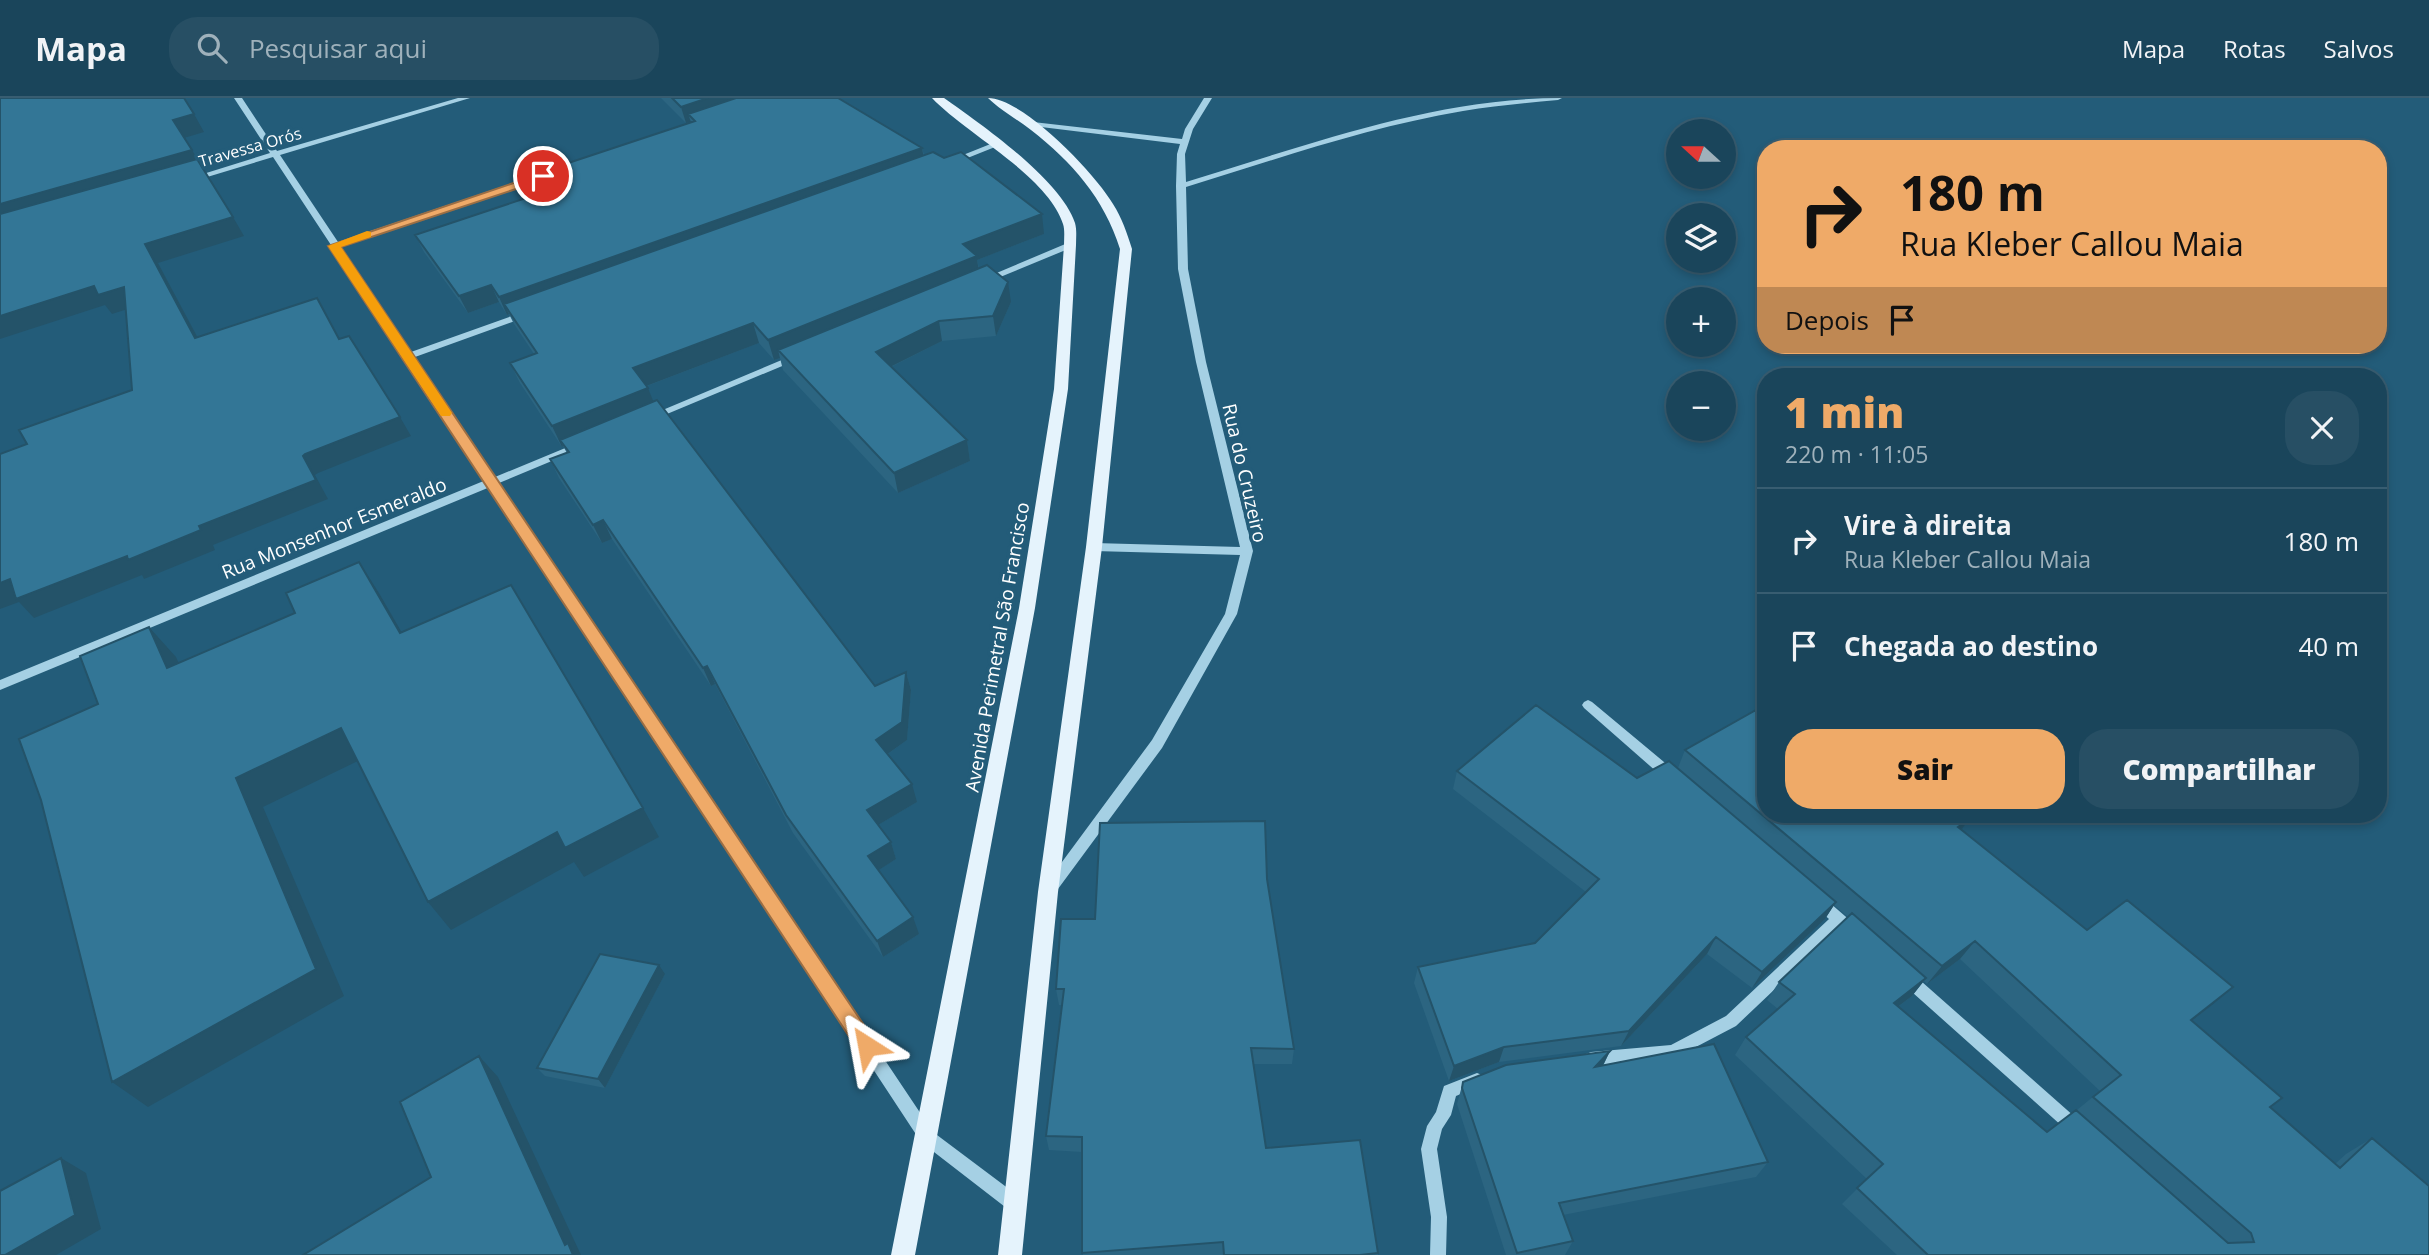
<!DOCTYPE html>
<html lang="pt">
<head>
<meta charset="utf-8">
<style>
  :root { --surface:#1a455b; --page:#274f64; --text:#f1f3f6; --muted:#9fb1bb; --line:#385d71; --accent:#efaa68 }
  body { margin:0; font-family:"Open Sans",sans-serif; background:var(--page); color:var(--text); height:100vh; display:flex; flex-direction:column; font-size:26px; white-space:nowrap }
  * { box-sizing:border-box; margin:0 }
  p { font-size:23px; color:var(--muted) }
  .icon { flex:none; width:38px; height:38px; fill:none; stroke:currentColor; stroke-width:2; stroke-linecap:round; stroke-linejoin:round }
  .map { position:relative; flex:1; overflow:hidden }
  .sheet { position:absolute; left:1757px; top:270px; width:630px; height:455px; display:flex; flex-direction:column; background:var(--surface); border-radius:28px; box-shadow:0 4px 10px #0003,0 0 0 2px var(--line) }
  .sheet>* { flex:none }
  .banner { position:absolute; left:1757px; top:42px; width:630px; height:214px; border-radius:28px; box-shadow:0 4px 10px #0003,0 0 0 2px var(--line); background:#efaa68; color:#111; overflow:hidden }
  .needle { width:46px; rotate:291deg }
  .buttons { position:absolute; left:1666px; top:21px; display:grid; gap:14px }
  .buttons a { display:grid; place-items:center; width:70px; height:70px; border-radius:50%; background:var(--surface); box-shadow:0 4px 10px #0003,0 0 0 2px var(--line); font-size:35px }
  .pin { position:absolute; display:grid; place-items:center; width:60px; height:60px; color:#fff; margin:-30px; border:4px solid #fff; border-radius:50%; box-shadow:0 2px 7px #0007 }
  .me { position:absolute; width:77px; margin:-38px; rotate:326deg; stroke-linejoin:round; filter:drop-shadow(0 0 5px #0008) }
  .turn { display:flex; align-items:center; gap:24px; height:147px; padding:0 28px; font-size:32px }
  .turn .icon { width:91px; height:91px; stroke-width:2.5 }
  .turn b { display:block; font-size:49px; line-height:60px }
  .then { display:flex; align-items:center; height:66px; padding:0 28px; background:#0003; gap:14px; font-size:26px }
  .round { display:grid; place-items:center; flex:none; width:74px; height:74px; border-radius:28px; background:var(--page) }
  .overview { display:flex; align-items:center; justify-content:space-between; height:119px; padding:0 28px }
  h1 { font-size:42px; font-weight:800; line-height:52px; color:var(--accent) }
  .button { display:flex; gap:14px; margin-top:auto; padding:14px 28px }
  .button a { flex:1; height:80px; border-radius:28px; background:var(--accent); color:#111; font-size:28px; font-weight:800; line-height:80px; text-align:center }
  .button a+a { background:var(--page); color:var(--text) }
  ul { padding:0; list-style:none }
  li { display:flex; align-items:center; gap:21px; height:105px; padding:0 28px; border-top:2px solid var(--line) }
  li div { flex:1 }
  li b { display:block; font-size:26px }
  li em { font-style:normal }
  header { display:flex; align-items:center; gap:42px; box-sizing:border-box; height:98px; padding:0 35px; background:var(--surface); border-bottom:2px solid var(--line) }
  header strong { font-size:33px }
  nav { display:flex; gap:38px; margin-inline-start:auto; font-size:24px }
  .search { width:490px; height:63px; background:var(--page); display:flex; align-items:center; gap:18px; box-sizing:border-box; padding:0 24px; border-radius:28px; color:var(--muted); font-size:26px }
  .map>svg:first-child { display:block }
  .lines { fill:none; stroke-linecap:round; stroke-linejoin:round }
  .minor { fill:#a5d0e4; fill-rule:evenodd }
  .major { fill:#e5f3fc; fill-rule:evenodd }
  .wall { fill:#2c6581; fill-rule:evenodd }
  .shaded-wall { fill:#245369 }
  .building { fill:#337696; stroke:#245369; stroke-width:2 }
  .route { fill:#efaa68; stroke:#9b6e44; stroke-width:2 }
  .slow { fill:#f59e0b }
  .labels { text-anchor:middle; stroke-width:7; stroke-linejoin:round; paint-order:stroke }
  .far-street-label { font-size:16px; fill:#fff; stroke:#235c79 }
  .street-label { font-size:19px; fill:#fff; stroke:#235c79 }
</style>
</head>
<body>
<header>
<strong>Mapa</strong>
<div class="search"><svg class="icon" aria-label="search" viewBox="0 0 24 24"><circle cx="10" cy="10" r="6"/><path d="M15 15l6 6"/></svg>Pesquisar aqui</div>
<nav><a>Mapa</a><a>Rotas</a><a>Salvos</a></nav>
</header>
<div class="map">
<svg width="2429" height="1157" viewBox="0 0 2429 1157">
  <rect width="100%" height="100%" fill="#235c79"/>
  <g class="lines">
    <path class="minor" d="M 234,0 L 242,0 L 277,53 L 458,0 L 470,0 L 280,57 L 338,144 L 543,75 L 549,75 L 549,79 L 341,149 L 411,254 L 523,214 L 529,214 L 529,218 L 415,259 L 495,379 L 575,346 L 583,346 L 583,350 L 499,385 L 933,1034 L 1021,1100 L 1023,1106 L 1021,1112 L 1015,1114 L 1009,1112 L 921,1044 L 490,389 L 0,592 L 0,582 L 486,382 L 333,150 L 330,148 L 331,147 L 273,59 L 194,83 L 187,81 L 270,55 Z
      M 1204,0 L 1212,0 L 1193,31 L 1185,56 L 1186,84 C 1308,47 1433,0 1562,0 L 1558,2 C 1526,5 1494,8 1463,13 C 1368,29 1277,61 1186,89 L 1188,171 L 1206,264 L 1253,453 L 1237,516 L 1162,650 L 1055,795 L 1050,797 L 1045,795 L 1043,791 L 1045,787 L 1152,642 L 1225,516 L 1240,457 L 1094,453 L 1088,449 L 1094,445 L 1240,449 L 1196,264 L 1178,171 L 1176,88 L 1177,56 L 1180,46 L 1033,28 L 1029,26 L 1033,24 L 1182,41 L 1185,31 Z
      M 993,45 L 1000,47 L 955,65 L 948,63 Z
      M 1070,144 L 1074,147 L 1073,149 L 988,184 L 985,185 L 980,182 Z
      M 796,256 L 801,259 L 799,261 L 655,321 L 651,322 L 646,319 Z
      M 1588,602 L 1592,604 L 1676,674 L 1678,678 L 1676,682 L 1671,683 L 1666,682 L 1584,610 L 1582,607 L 1584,604 Z
      M 1818,797 L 1823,799 L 1860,831 L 1862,835 L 1860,839 L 1855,841 L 1839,830 L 1736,928 L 1673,961 L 1591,968 L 1586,966 L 1583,961 L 1586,956 L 1591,954 L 1671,947 L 1726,918 L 1829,821 L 1813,807 L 1811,803 L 1813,799 Z
      M 1908,874 L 1913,876 L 2084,1027 L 2086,1032 L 2084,1037 L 2078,1040 L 2072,1037 L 1903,886 L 1901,881 L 1903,876 Z
      M 1477,975 L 1482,977 L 1485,982 L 1482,987 L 1456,998 L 1451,1017 L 1442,1031 L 1437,1051 L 1447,1119 L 1446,1157 L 1430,1157 L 1431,1119 L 1421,1051 L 1427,1028 L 1436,1014 L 1444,988 Z"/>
    <path class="major" d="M 932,0 L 944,0 C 981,26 1061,82 1075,125 C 1077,132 1076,140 1076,147 L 1068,291 L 1035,510 L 915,1157 L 891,1157 L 1019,510 L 1054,291 L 1064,147 C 1064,140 1065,132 1063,126 C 1048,78 965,35 932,0 Z
      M 988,0 C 1023,0 1095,75 1113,106 C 1122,120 1127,135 1132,151 L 1102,449 L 1058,794 L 1022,1157 L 998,1157 L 1038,794 L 1086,449 L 1120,151 C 1104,100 1072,64 1031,32 C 1017,21 1000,12 988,0 Z"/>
  </g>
  <path class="wall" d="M 661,0 L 838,0 L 922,50 L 924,57 L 1044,136 L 977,162 L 979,170 L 1011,204 L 996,238 L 942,243 L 891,269 L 967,342 L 970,363 L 898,395 L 783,272 L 780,260 L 774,262 L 759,245 L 647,288 L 653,304 L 875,588 L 906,574 L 911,592 L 907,642 L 888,656 L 917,704 L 878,727 L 891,744 L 896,761 L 878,772 L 919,836 L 883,859 L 793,735 L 715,586 L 711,588 L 612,441 L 602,445 L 559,380 L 550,361 L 567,355 L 563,348 L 562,349 L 520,285 L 510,265 L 534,256 L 514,226 L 509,216 L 507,217 L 499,204 L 468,215 L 424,154 L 415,137 L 537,96 L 529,78 L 691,24 L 686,25 Z
    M 1685,652 L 1766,716 L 1961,732 L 2087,832 L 2212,907 L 2192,923 L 2270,1009 L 2335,1066 L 2346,1056 L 2372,1040 L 2429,1157 L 1897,1157 L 1842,1106 L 1867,1081 L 1735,957 L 1746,939 L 1778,911 L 1767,902 L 1779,884 L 1848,819 L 1834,807 L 1825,821 L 1752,890 L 1707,856 L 1621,948 L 1499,964 L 1449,983 L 1414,885 L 1418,869 L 1535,845 L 1586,794 L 1453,691 L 1457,673 L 1637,680 L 1678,670 ZM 1960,861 L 2100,993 L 2077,1012 L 2047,1034 L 1898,909 L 1912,898 L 1924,883 L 1927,886 Z
    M 1267,781 L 1294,951 L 1292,966 L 1253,966 L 1266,1050 L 1378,1155 L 1378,1157 L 1083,1157 L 1082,1054 L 1049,1052 L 1046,1038 L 1062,907 L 1059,907 L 1056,891 L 1095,821 Z
    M 665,876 L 605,990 L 545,978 L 537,970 Z
    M 1610,953 L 1603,968 L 1768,1064 L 1756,1079 L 1563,1117 L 1573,1143 L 1565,1157 L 1506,1157 L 1457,1006 L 1463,984 Z"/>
  <path class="shaded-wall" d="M 708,0 L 762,0 L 688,16 L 691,24 L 686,25 L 681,9 Z
    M 194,16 L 204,34 L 184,40 L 173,22 Z
    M 922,50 L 925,67 L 504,206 L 509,216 L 507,217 L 499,199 Z
    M 192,52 L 203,70 L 0,128 L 0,106 Z
    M 1042,116 L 1044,136 L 977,162 L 980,178 L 778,252 L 780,260 L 774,262 L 768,242 L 963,146 Z
    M 233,119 L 244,138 L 158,165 L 208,259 L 195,240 L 145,146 Z
    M 1008,184 L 1011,204 L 996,238 L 993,218 Z
    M 491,187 L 499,204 L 468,215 L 459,198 Z
    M 94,188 L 124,189 L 137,208 L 112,216 L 105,207 L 0,241 L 0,218 Z
    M 939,223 L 942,243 L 880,274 L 876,254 Z
    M 753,225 L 759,245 L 641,290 L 633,270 Z
    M 648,290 L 656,310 L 560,342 L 563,348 L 562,349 L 552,328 Z
    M 400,319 L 411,338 L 318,375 L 315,377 L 328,401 L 213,447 L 215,452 L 144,481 L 142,477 L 34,520 L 19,504 L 0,511 L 0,485 L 10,481 L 199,428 L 305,356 Z
    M 967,342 L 970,363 L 898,395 L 894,375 Z
    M 603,422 L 612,441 L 602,445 L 593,427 Z
    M 359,464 L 379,495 L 420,566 L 400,535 Z
    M 149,529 L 176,559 L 194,600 L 167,570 Z
    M 707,568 L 715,586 L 711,588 L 703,570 Z
    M 906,574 L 911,592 L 907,642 L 882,660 L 876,642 Z
    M 341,630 L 364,660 L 263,709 L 344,898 L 148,1009 L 112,984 L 236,680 Z
    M 912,686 L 917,704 L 873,730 L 867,712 Z
    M 643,710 L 659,739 L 584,779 L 574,764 L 451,832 L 428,804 L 557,734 Z
    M 1969,721 L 1955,741 L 1958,729 Z
    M 891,744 L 896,761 L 874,775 L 868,758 Z
    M 1836,804 L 1825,821 L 1752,890 L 1762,874 Z
    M 913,819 L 919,836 L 883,859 L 877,843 Z
    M 1716,839 L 1707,856 L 1621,948 L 1629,933 Z
    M 1975,843 L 1960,861 L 1927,886 L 1942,868 Z
    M 659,867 L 665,876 L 605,990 L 598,981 Z
    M 1926,880 L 1912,898 L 1879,923 L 1894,905 Z
    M 2233,889 L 2212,907 L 2170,940 L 2191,922 Z
    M 1504,949 L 1499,964 L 1449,983 L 1454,968 Z
    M 1610,953 L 1602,969 L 1595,969 Z
    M 479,958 L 498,979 L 581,1157 L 573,1157 L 565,1147 Z
    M 61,1060 L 86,1075 L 101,1131 L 56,1157 L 5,1157 Z"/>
  <path class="building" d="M 0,0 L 184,0 L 194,16 L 173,22 L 192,52 L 0,106 Z
    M 672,0 L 708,0 L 681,9 Z
    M 736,0 L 838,0 L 922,50 L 499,199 L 491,187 L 459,198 L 415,137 L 544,94 L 529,78 L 695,23 L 688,16 Z
    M 933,54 L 944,60 L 961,54 L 1042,116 L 963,146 L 977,158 L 768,242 L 753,225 L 633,270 L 648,290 L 552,328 L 510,265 L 537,255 L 504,206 Z
    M 197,61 L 233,119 L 145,146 L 195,240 L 317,200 L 339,241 L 349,238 L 400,319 L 305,356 L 303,358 L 316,382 L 199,428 L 201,432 L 128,462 L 127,458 L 16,501 L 10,481 L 0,485 L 0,356 L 27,346 L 19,332 L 132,292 L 124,189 L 98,197 L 94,188 L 0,218 L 0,116 Z
    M 987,167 L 1008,184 L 993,218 L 939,223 L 876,254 L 967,342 L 894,375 L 778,252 Z
    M 657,302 L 875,588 L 906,574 L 902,624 L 876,642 L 912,686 L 867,712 L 891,744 L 868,758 L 913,819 L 877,843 L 786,717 L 707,568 L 703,570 L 603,422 L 593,427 L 550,361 L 569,354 L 560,342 Z
    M 359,464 L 400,535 L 511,487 L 643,710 L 565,750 L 557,734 L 428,804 L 341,630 L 236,680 L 316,871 L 112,984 L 41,702 L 19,641 L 98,606 L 80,558 L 149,529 L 167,570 L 295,515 L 286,495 Z
    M 1536,607 L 1637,680 L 1669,663 L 1836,804 L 1762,874 L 1716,839 L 1629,933 L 1504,949 L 1454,968 L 1418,869 L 1535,845 L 1599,781 L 1457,673 Z
    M 1756,612 L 1766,621 L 1766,716 L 1962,716 L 1969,721 L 1958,729 L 2087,832 L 2127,802 L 2233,889 L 2191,922 L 2282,1000 L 2270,1009 L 2340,1070 L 2372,1040 L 2429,1088 L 2429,1157 L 1928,1157 L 1857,1090 L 1883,1066 L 1746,939 L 1795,896 L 1779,884 L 1852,815 L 1926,880 L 1894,905 L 2047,1034 L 2076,1012 L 2228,1145 L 2254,1144 L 2251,1135 L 2093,999 L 2121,977 L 1975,843 L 1942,868 L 1685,652 Z
    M 1265,723 L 1267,781 L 1294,951 L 1251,950 L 1266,1050 L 1360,1042 L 1378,1155 L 1360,1157 L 1224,1157 L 1223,1144 L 1082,1155 L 1082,1039 L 1046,1038 L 1064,891 L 1056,891 L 1061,821 L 1095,821 L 1100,725 Z
    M 600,856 L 659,867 L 598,981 L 537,970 Z
    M 1714,946 L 1768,1064 L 1559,1105 L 1573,1143 L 1517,1155 L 1462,990 L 1463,984 L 1506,967 L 1610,953 L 1595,969 Z
    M 479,958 L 565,1147 L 568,1145 L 573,1157 L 303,1157 L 431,1079 L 400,1004 Z
    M 61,1060 L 75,1117 L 5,1157 L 0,1157 L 0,1093 Z"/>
  <path class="route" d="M 543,75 L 548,78 L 546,81 L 341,149 L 874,942 L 877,948 L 874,955 L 867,958 L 860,955 L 328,148 Z"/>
  <path class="slow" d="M 367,133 L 371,134 L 371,139 L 341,149 L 452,315 L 450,318 L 441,318 L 328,148 Z"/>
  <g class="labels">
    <g class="far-street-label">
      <text transform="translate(250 49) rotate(-16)" y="6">Travessa Orós</text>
    </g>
    <g class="street-label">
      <text transform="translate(1245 375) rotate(77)" y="7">Rua do Cruzeiro</text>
      <text transform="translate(334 430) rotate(-22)" y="7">Rua Monsenhor Esmeraldo</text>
      <text transform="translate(997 549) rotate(-80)" y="7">Avenida Perimetral São Francisco</text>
    </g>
  </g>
</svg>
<div class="buttons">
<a><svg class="needle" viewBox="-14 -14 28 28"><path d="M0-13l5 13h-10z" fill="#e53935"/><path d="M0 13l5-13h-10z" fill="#9fb1bb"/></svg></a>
<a><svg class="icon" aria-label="layers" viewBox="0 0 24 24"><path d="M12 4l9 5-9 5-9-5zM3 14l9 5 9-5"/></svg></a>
<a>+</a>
<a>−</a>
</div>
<div class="pin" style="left:543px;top:78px;background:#d93025"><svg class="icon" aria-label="arrive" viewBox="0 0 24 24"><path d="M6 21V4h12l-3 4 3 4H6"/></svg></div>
<svg class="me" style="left:867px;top:948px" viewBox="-20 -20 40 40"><path d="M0-17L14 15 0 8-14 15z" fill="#efaa68" stroke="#fff" stroke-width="4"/></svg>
<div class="banner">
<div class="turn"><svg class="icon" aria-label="right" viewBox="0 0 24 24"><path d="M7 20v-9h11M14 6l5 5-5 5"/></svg><div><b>180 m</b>Rua Kleber Callou Maia</div></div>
<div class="then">Depois<svg class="icon" aria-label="arrive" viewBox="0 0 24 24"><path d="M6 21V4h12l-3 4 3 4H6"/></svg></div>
</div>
<section class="sheet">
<div class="overview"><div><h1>1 min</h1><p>220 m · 11:05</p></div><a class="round"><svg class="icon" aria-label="close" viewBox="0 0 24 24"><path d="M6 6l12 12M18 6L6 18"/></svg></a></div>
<ul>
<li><svg class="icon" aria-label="right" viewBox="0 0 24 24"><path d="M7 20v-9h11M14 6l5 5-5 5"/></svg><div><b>Vire à direita</b><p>Rua Kleber Callou Maia</p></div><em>180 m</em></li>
<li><svg class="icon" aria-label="arrive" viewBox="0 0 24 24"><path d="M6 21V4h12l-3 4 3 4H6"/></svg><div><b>Chegada ao destino</b></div><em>40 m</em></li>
</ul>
<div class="button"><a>Sair</a><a>Compartilhar</a></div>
</section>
</div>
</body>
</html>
